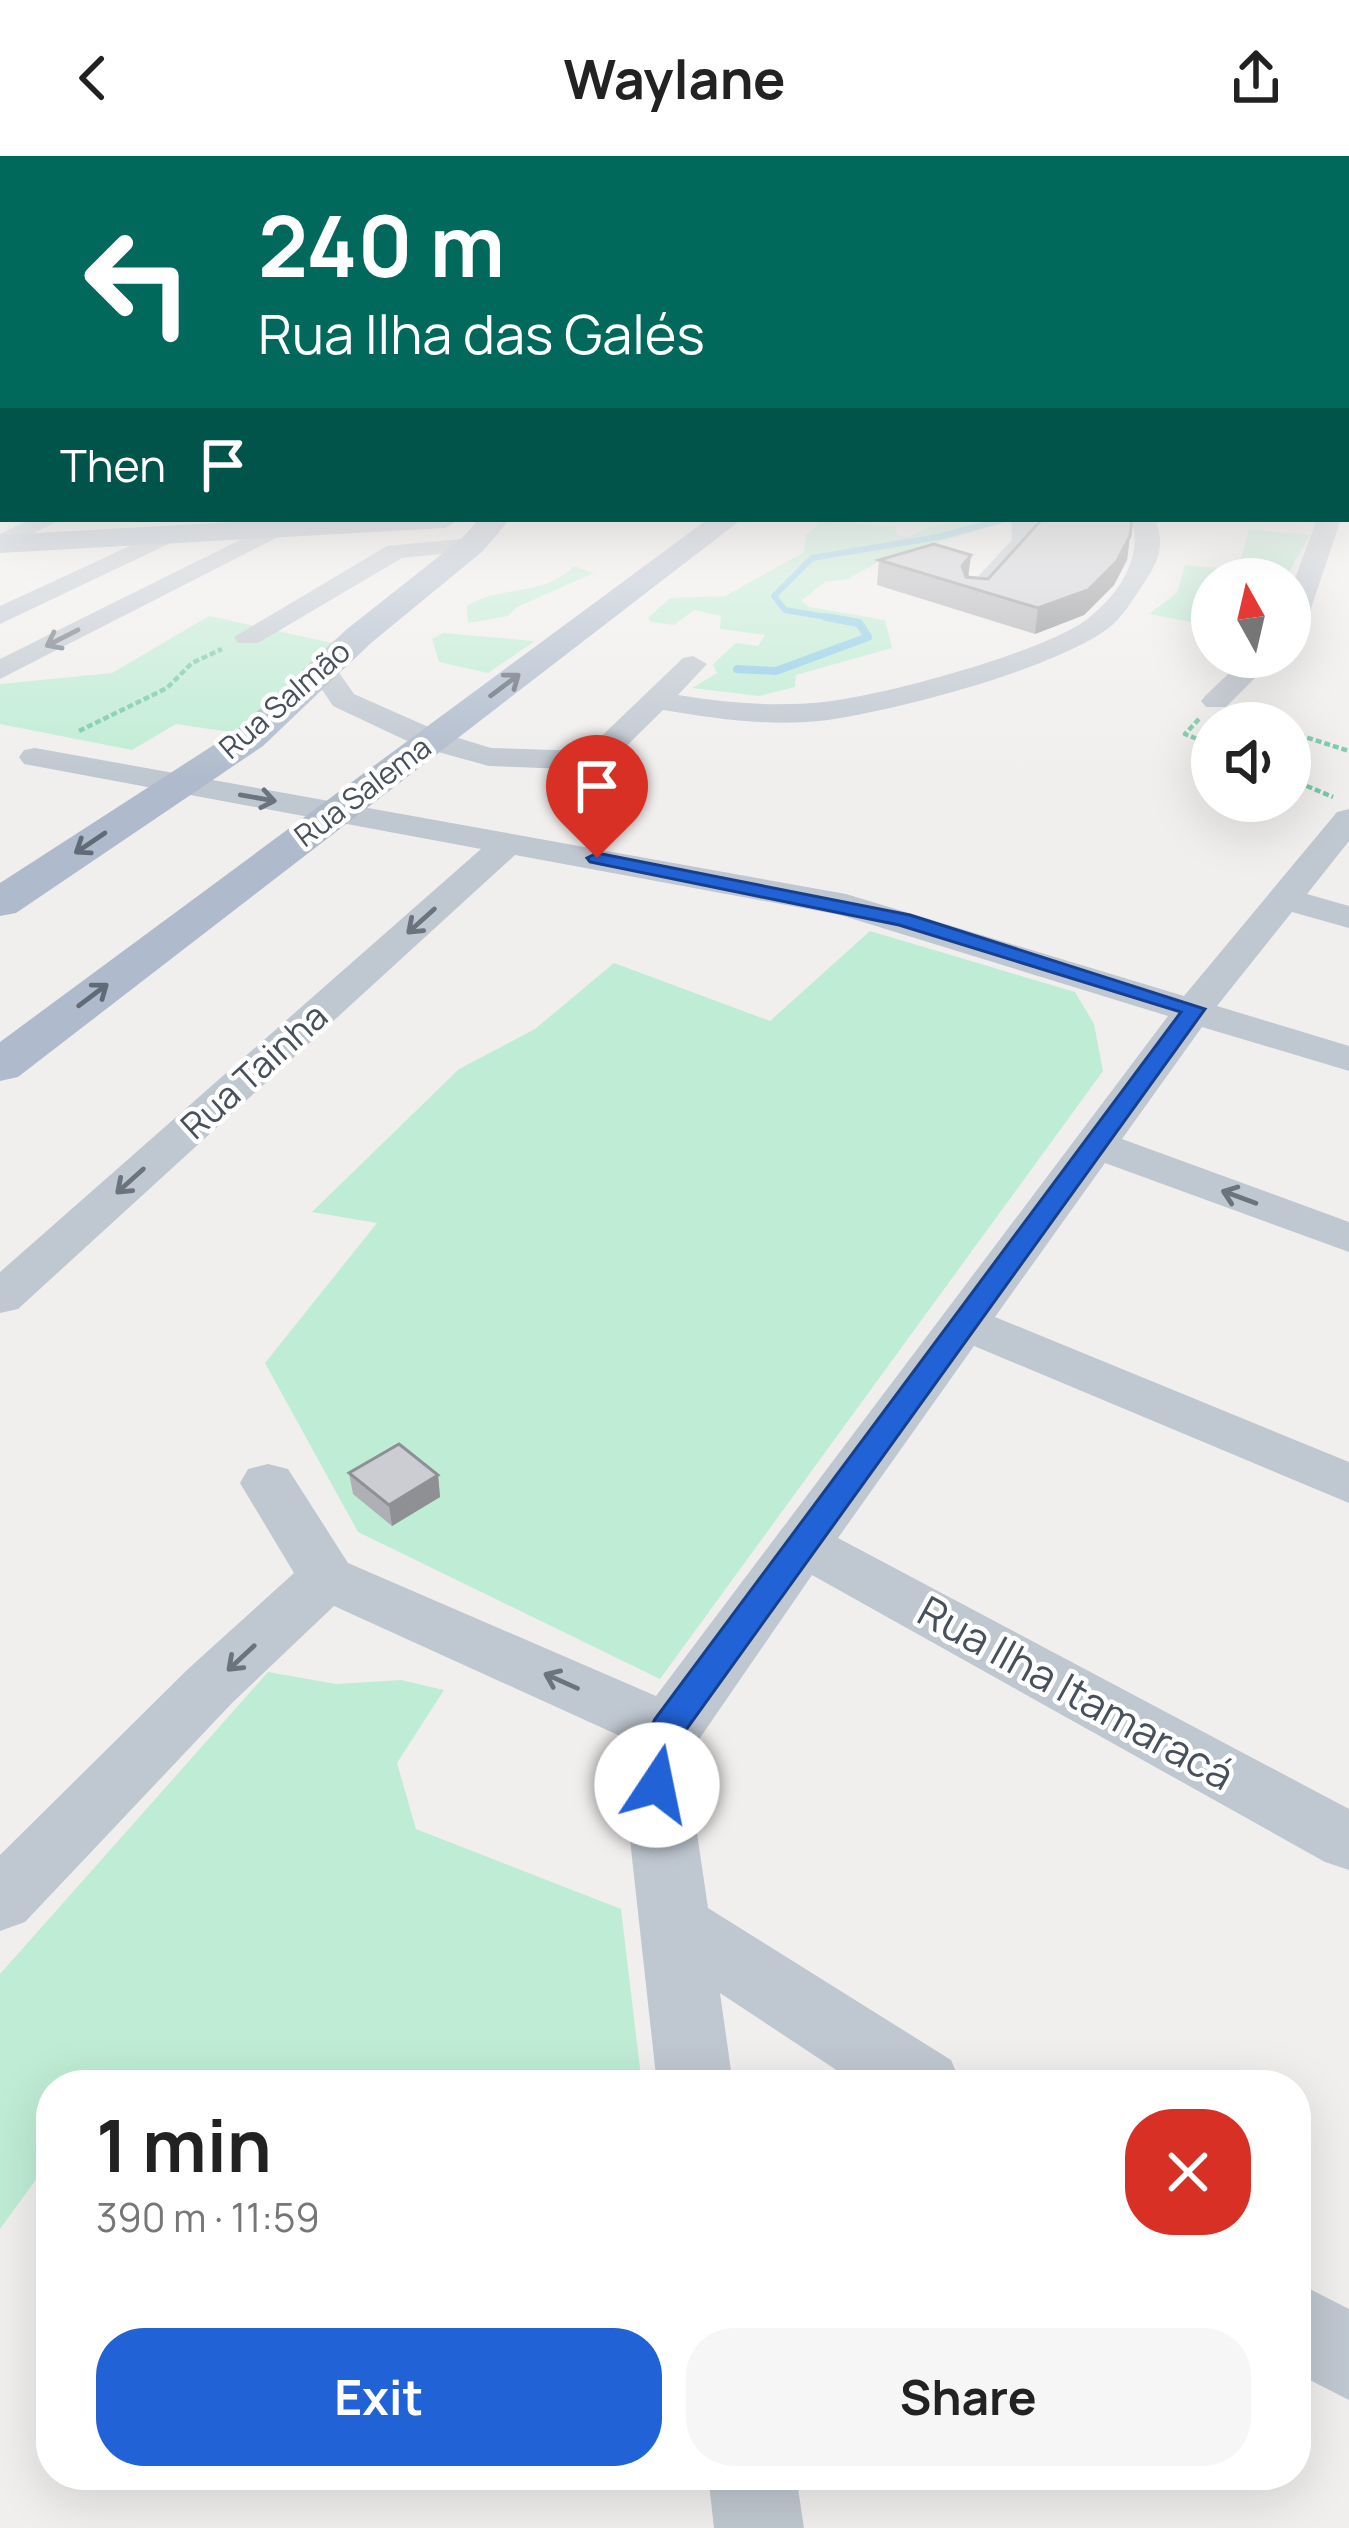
<!DOCTYPE html>
<html lang="en">
<head>
<meta charset="utf-8">
<style>
  :root { --surface:#fff; --page:#f6f6f6; --text:#222; --muted:#767676; --accent:#2262d7 }
  body { margin:0; font-family:Manrope,sans-serif; background:var(--page); color:var(--text); height:100vh; display:flex; flex-direction:column; font-size:45px; white-space:nowrap }
  * { box-sizing:border-box; margin:0 }
  p { font-size:39px; color:var(--muted) }
  .icon { flex:none; width:66px; height:66px; fill:none; stroke:currentColor; stroke-width:2; stroke-linecap:round; stroke-linejoin:round }
  .map { position:relative; flex:1; overflow:hidden }
  .sheet { position:absolute; left:36px; top:1914px; width:1275px; height:420px; display:flex; flex-direction:column; background:var(--surface); border-radius:48px; box-shadow:0 12px 48px #0002 }
  .sheet>* { flex:none }
  .hud { position:absolute; left:0px; top:0px; width:1350px; height:366px; box-shadow:0 12px 48px #0002; background:#00695c; color:#fff; overflow:hidden }
  .needle { width:78px; rotate:352deg }
  .tools { position:absolute; left:1191px; top:402px; display:grid; gap:24px }
  .tools a { display:grid; place-items:center; width:120px; height:120px; border-radius:50%; background:var(--surface); box-shadow:0 12px 48px #0002; font-size:60px }
  .pin { position:absolute; display:grid; place-items:center; width:102px; height:102px; color:#fff; margin:-123px -51px; border-radius:50% 50% 50% 0; rotate:-45deg; box-shadow:0 0 12px #0007 }
  .pin .icon { rotate:45deg }
  .me { position:absolute; width:132px; margin:-66px; rotate:11deg; stroke-linejoin:round; filter:drop-shadow(0 0 9px #0008) }
  .turn { display:flex; align-items:center; gap:42px; height:252px; padding:0 60px; font-size:54px }
  .turn .icon { width:156px; height:156px; stroke-width:2.5 }
  .turn b { display:block; font-size:84px; line-height:102px }
  .then { display:flex; align-items:center; height:114px; padding:0 60px; background:#0003; gap:24px; font-size:45px }
  .round { display:grid; place-items:center; flex:none; width:126px; height:126px; border-radius:48px; background:var(--page) }
  .overview { display:flex; align-items:center; justify-content:space-between; height:204px; padding:0 60px }
  h1 { font-size:72px; font-weight:700; line-height:90px }
  .button { display:flex; gap:24px; margin-top:auto; padding:24px 60px }
  .button a { flex:1; height:138px; border-radius:48px; background:var(--accent); color:#fff; font-size:48px; font-weight:700; line-height:138px; text-align:center }
  .button a+a { background:var(--page); color:var(--text) }
  header { display:flex; justify-content:space-between; align-items:center; height:156px; padding:0 60px; background:var(--surface); font-size:54px; font-weight:700 }
  .map>svg:first-child { display:block }
  .green { fill:#bfecd4 }
  .lines { fill:none; stroke-linecap:round; stroke-linejoin:round }
  .stream-far1 { stroke:#8ecde7; stroke-width:6 }
  .stream { stroke:#8ecde7; stroke-width:8 }
  .path { stroke:#78c9a8; stroke-width:4.5; stroke-dasharray:6 3; stroke-linecap:butt }
  .minor { fill:#bfc7d0; fill-rule:evenodd }
  .major { fill:#afbbcc; fill-rule:evenodd }
  .wall { fill:#afb0b5 }
  .shaded-wall { fill:#8e9094 }
  .building { fill:#cbcdd3; stroke:#8e9094; stroke-width:3 }
  .oneway { stroke:#6b747e }
  .oneway2 { stroke:#616b77 }
  .route { fill:#2262d7; stroke:#16408c; stroke-width:3 }
  .labels { text-anchor:middle; stroke-width:9; stroke-linejoin:round; paint-order:stroke }
  .far-street-label { font-size:30px; fill:#47505b; stroke:#fff }
  .street-label { font-size:36px; fill:#47505b; stroke:#fff }
  .near-street-label { font-size:42px; fill:#47505b; stroke:#fff }
</style>
</head>
<body>
<header><svg class="icon" aria-label="back" viewBox="0 0 24 24"><path d="M15 5l-7 7 7 7"/></svg>Waylane<svg class="icon" aria-label="share" viewBox="0 0 24 24"><path d="M12 15V3M7 8l5-5 5 5M5 13v7h14v-7"/></svg></header>
<div class="map">
<svg width="1349" height="2372" viewBox="0 0 1349 2372">
  <rect width="100%" height="100%" fill="#f1efee"/>
  <path class="green" d="M 822,365 L 895,371 L 898,379 L 909,381 C 931,366 959,367 985,368 L 984,372 L 882,404 L 848,423 L 825,426 L 801,445 L 810,451 L 885,464 L 892,492 L 796,519 L 795,531 L 759,540 L 692,532 L 717,517 L 713,508 L 736,487 L 758,490 L 765,479 L 720,473 L 721,460 L 694,454 L 674,469 L 651,466 L 648,462 L 670,442 L 725,440 L 804,396 L 806,379 Z
    M 1249,373 L 1310,379 L 1285,423 L 1212,423 L 1212,470 L 1149,458 L 1177,437 L 1185,409 L 1238,414 Z
    M 574,410 L 594,417 L 517,451 L 508,460 L 468,467 L 467,450 C 498,429 545,441 574,410 Z
    M 209,460 L 337,488 L 237,577 L 176,568 L 132,594 L 0,568 L 0,528 L 112,517 Z
    M 443,477 L 535,485 L 488,517 L 439,506 L 432,483 Z
    M 870,775 L 1075,836 L 1094,868 L 1103,915 L 660,1523 L 358,1376 L 265,1207 L 377,1067 L 312,1056 L 459,913 L 535,873 L 614,807 L 770,865 Z
    M 268,1516 L 336,1528 L 401,1524 L 444,1534 L 397,1607 L 416,1673 L 621,1753 L 642,1929 L 425,1929 L 391,1915 L 321,1929 L 51,1929 L 51,2003 L 0,2073 L 0,1818 Z"/>
  <g class="lines">
    <path class="stream-far1" d="M 844,464 L 785,454 L 774,440 L 812,402 L 938,381 L 1002,364"/>
    <path class="stream" d="M 737,513 L 776,515 L 868,481 L 859,467 L 826,461"/>
    <path class="path" d="M 1199,563 L 1185,578 L 1212,589
      M 79,575 L 167,532 L 192,507 L 222,493
      M 1290,576 L 1349,595
      M 1290,623 L 1333,641"/>
    <path class="minor" d="M 1349,304 L 1349,322 L 1347,323 L 1347,305 Z
      M 31,363 L 62,363 L 0,394 L 0,378 Z
      M 1011,363 L 1035,363 L 1036,385 L 988,439 L 970,439 L 966,434 L 970,429 L 1012,384 Z
      M 1131,363 L 1155,363 C 1166,391 1158,406 1142,430 C 1130,448 1119,467 1100,478 C 1038,517 901,553 828,564 C 772,571 718,563 663,554 L 580,636 L 569,639 L 553,629 L 567,613 L 489,610 L 420,591 L 333,550 L 309,514 L 323,505 L 333,508 L 354,538 L 442,577 L 491,592 L 586,595 L 683,502 L 693,500 L 707,508 L 678,539 C 727,547 774,551 824,546 C 882,540 1041,497 1086,464 C 1117,441 1145,401 1131,363 Z
      M 1317,363 L 1341,363 L 1304,473 L 1290,481 L 1290,436 Z
      M 278,365 L 290,372 L 286,377 L 0,523 L 0,503 Z
      M 171,371 L 183,378 L 179,383 L 0,468 L 0,450 Z
      M 472,382 L 481,384 L 481,394 L 402,402 L 258,487 L 238,487 L 234,481 L 387,390 Z
      M 1246,501 L 1276,501 L 1226,551 L 1206,551 L 1201,545 L 1206,539 Z
      M 35,592 L 846,738 L 1184,840 L 1337,656 L 1349,653 L 1349,685 L 1307,738 L 1349,750 L 1349,772 L 1292,756 L 1217,850 L 1349,890 L 1349,915 L 1202,871 L 1122,983 L 1349,1066 L 1349,1096 L 1105,1007 L 995,1161 L 1349,1306 L 1349,1347 L 974,1190 L 838,1382 L 1349,1653 L 1349,1714 L 1325,1706 L 812,1419 L 691,1595 L 690,1629 L 708,1752 L 951,1904 L 962,1929 L 859,1929 L 720,1837 L 733,1929 L 657,1929 L 624,1629 L 631,1585 L 334,1450 L 232,1547 L 25,1766 L 0,1775 L 0,1699 L 188,1513 L 294,1417 L 240,1327 L 248,1313 L 268,1308 L 288,1313 L 348,1407 L 656,1540 L 1168,860 L 840,759 L 515,699 L 18,1153 L 0,1157 L 0,1116 L 481,693 L 24,608 L 19,601 L 24,594 Z
      M 1296,2126 L 1349,2153 L 1349,2244 L 1296,2217 Z
      M 708,2319 L 796,2319 L 804,2372 L 714,2372 Z"/>
    <path class="major" d="M 288,363 L 460,363 L 445,372 L 0,397 L 0,379 Z
      M 479,363 L 510,363 L 483,395 L 371,487 L 263,590 L 16,757 L 0,760 L 0,727 L 237,574 L 347,473 L 461,383 Z
      M 708,363 L 742,363 L 18,921 L 0,925 L 0,886 Z"/>
  </g>
  <path class="wall" d="M 1039,363 L 1132,363 L 1127,404 L 1114,429 L 1084,459 L 1035,478 L 877,429 L 879,404 L 988,423 L 1039,367 Z
    M 349,1317 L 438,1319 L 440,1341 L 392,1370 L 353,1338 Z"/>
  <path class="shaded-wall" d="M 1130,380 L 1127,404 L 1114,429 L 1084,459 L 1035,478 L 1038,452 Z
    M 971,399 L 968,423 L 960,429 L 962,410 Z
    M 438,1319 L 440,1341 L 392,1370 L 389,1349 Z"/>
  <path class="building" d="M 1042,363 L 1132,363 L 1130,380 L 1117,405 L 1088,434 L 1038,452 L 879,404 L 934,388 L 971,399 L 962,410 L 966,421 L 988,423 Z
    M 399,1288 L 438,1319 L 389,1349 L 349,1317 Z"/>
  <defs><path id="oneway-shaft" d="M-6 0H5M1.5-3L5.5 0L1.5 3" fill="none" stroke-width="1.6" stroke-linecap="round" stroke-linejoin="round" transform="scale(3)"/></defs>
  <g class="oneway">
    <use href="#oneway-shaft" transform="translate(62 482) rotate(153)"/>
    <use href="#oneway-shaft" transform="translate(258 642) rotate(10)"/>
    <use href="#oneway-shaft" transform="translate(421 765) rotate(138)"/>
    <use href="#oneway-shaft" transform="translate(130 1025) rotate(138)"/>
    <use href="#oneway-shaft" transform="translate(1239 1041) rotate(-160)"/>
    <use href="#oneway-shaft" transform="translate(241 1502) rotate(137)"/>
    <use href="#oneway-shaft" transform="translate(561 1525) rotate(-156)"/>
  </g>
  <g class="oneway2">
    <use href="#oneway-shaft" transform="translate(505 529) rotate(-37)"/>
    <use href="#oneway-shaft" transform="translate(90 687) rotate(146)"/>
    <use href="#oneway-shaft" transform="translate(93 839) rotate(-37)"/>
  </g>
  <linearGradient id="sky" x2="0" y2="1"><stop stop-color="#84bee8"/><stop offset="0.47" stop-color="#f9f8f7"/><stop offset="1" stop-color="#f9f8f7" stop-opacity="0"/></linearGradient>
  <rect width="1349" height="621" fill="url(#sky)"/>
  <path class="route" d="M 597,697 L 910,759 L 1205,853 L 683,1578 C 675,1598 679,1621 670,1639 L 657,1643 L 645,1639 C 633,1615 644,1586 655,1563 L 1181,856 L 899,769 L 590,706 L 587,702 Z"/>
  <g class="labels">
    <g class="far-street-label">
      <text transform="translate(285 544) rotate(-41)" y="10">Rua Salmão</text>
      <text transform="translate(363 636) rotate(-37)" y="10">Rua Salema</text>
    </g>
    <g class="street-label">
      <text transform="translate(254 915) rotate(-42)" y="13">Rua Tainha</text>
    </g>
    <g class="near-street-label">
      <text transform="translate(1076 1537) rotate(29)" y="15">Rua Ilha Itamaracá</text>
    </g>
  </g>
</svg>
<div class="tools">
<a><svg class="needle" viewBox="-14 -14 28 28"><path d="M0-13l5 13h-10z" fill="#e53935"/><path d="M0 13l5-13h-10z" fill="#767676"/></svg></a>
<a><svg class="icon" aria-label="sound" viewBox="0 0 24 24"><path d="M4 9h4l5-4v14l-5-4H4zM17 9q2 3 0 6"/></svg></a>
</div>
<div class="pin" style="left:597px;top:702px;background:#d93025"><svg class="icon" aria-label="arrive" viewBox="0 0 24 24"><path d="M6 21V4h12l-3 4 3 4H6"/></svg></div>
<svg class="me" style="left:657px;top:1629px" viewBox="-20 -20 40 40"><circle r="19" fill="#fff"/><path d="M0-13L10 11 0 6-10 11z" fill="#2262d7"/></svg>
<div class="hud">
<div class="turn"><svg class="icon" aria-label="left" viewBox="0 0 24 24"><path d="M17 20v-9H6M10 6l-5 5 5 5"/></svg><div><b>240 m</b>Rua Ilha das Galés</div></div>
<div class="then">Then<svg class="icon" aria-label="arrive" viewBox="0 0 24 24"><path d="M6 21V4h12l-3 4 3 4H6"/></svg></div>
</div>
<section class="sheet">
<div class="overview"><div><h1>1 min</h1><p>390 m · 11:59</p></div><a class="round" style="background:#d93025;color:#fff"><svg class="icon" aria-label="close" viewBox="0 0 24 24"><path d="M6 6l12 12M18 6L6 18"/></svg></a></div>
<div class="button"><a>Exit</a><a>Share</a></div>
</section>
</div>
</body>
</html>
